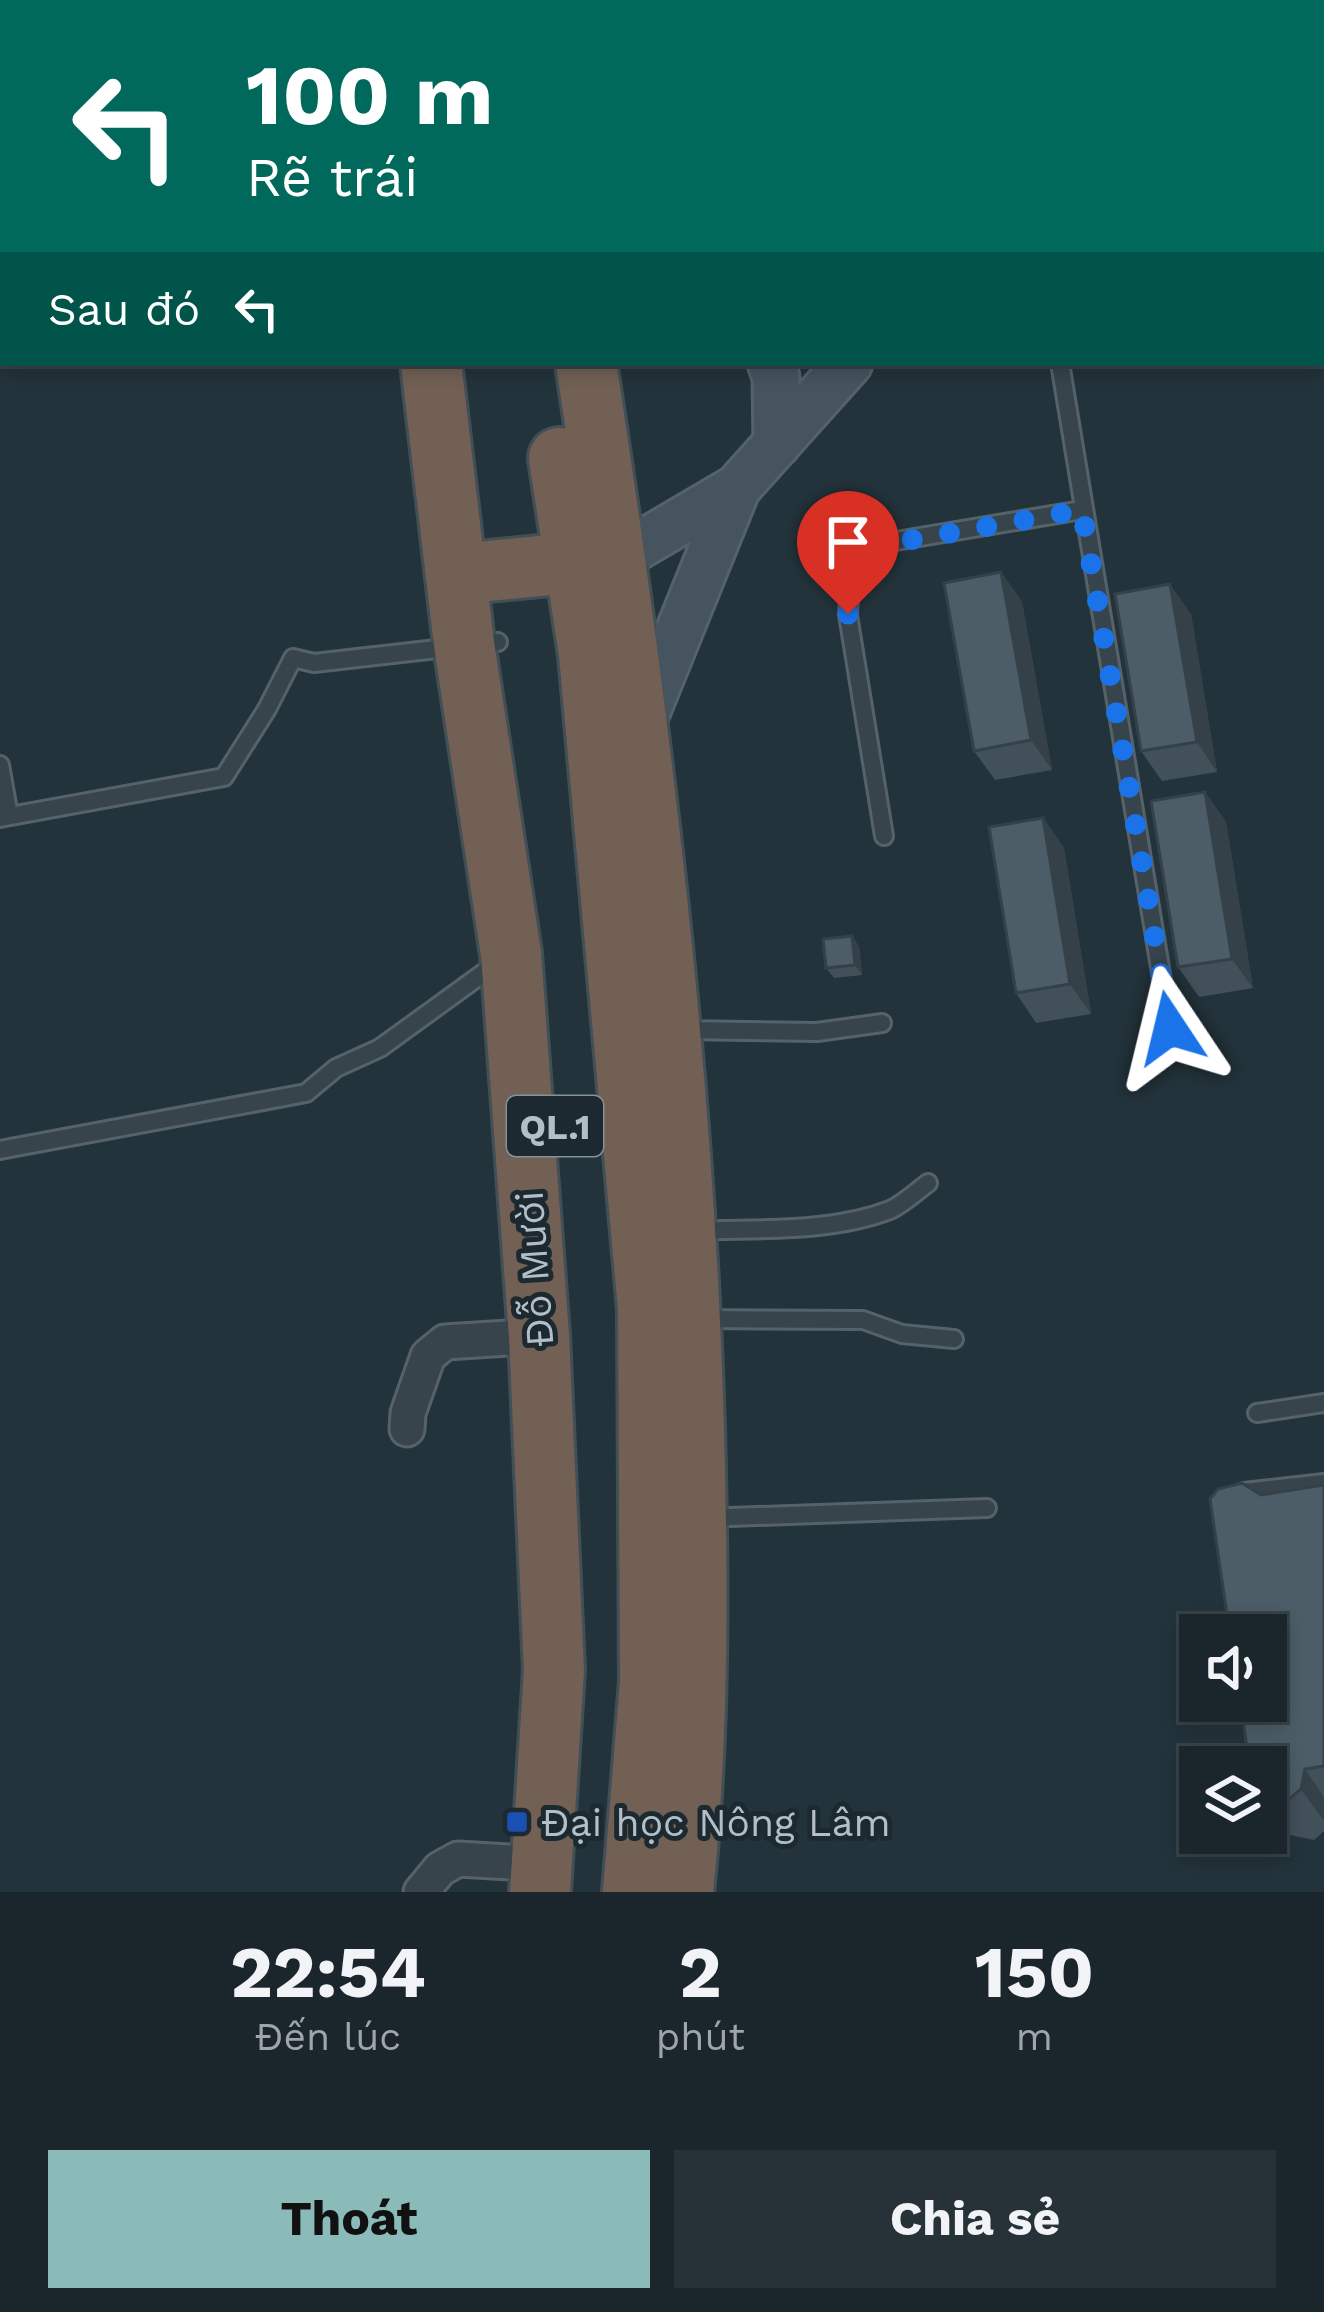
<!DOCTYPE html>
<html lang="vi">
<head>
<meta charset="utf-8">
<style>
  :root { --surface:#1a262c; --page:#273238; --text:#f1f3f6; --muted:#9fa5a9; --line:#384348; --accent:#8bbbb9 }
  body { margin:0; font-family:"Work Sans",sans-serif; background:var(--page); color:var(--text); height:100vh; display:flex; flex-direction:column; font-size:45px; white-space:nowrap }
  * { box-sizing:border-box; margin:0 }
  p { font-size:39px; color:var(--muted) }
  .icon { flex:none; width:66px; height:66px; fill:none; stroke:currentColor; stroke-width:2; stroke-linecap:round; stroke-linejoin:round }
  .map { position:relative; height:1892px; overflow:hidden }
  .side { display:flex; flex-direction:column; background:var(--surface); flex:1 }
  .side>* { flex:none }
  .top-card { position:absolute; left:0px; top:0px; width:1326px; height:366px; box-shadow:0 6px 18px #0003,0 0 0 3px var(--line); background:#00695c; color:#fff; overflow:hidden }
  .fabs { position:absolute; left:1179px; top:1614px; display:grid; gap:24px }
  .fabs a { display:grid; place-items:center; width:108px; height:108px; border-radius:0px; background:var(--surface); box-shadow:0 6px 18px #0003,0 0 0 3px var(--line); font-size:60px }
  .pin { position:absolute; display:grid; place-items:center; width:102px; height:102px; color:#fff; margin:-123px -51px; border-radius:50% 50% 50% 0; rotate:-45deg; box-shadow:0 0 12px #0007 }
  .pin .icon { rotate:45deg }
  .me { position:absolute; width:132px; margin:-66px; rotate:350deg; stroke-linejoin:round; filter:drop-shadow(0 0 9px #0008) }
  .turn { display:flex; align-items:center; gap:42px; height:252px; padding:0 48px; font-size:54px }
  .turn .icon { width:156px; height:156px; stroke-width:2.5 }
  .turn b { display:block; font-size:84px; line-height:102px }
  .then { display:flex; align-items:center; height:114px; padding:0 48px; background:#0003; gap:24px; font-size:45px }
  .eta { display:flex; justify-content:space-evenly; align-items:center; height:204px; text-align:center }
  .eta b { font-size:72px; font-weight:700; line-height:84px }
  .action { display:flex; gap:24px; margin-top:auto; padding:24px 48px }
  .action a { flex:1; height:138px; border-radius:0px; background:var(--accent); color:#111; font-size:48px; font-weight:700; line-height:138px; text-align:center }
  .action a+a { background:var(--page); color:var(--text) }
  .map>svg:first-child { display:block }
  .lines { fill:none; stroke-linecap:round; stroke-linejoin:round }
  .lane-casing { stroke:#55626a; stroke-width:22 }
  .street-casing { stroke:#55626a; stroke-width:39 }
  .secondary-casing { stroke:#55626a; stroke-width:51 }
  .highway-casing { stroke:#424f57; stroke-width:66 }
  .lane { stroke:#37444c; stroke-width:16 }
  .street { stroke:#37444c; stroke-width:33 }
  .secondary { stroke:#45545f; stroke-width:45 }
  .highway { stroke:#726054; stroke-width:60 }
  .wall { fill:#415059 }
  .shaded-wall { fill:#354148 }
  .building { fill:#4c5d67; stroke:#354148; stroke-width:3 }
  .route { stroke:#1a73e8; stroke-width:21; stroke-dasharray:0 37.8 }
  .transit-dot { fill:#1a4fb4; stroke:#1c2930; stroke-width:4.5 }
  .labels { text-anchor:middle; stroke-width:10; stroke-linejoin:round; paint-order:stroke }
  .shield { fill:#1c2930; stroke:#85929a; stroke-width:3 }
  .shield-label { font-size:36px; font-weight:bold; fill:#b2bfc7 }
  .street-label { font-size:39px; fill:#b2bfc7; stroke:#1c2930 }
  .poi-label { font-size:39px; fill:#b2bfc7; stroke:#1c2930; text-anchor:start }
</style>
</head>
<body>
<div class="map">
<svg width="1324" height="1892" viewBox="0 0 1324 1892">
  <rect width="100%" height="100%" fill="#23333b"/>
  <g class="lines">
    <defs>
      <path id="lane" d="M 1060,363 L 1170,1028
        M 0,765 L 9,816
        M 0,818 L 224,777 L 267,709 L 293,658 L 314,663 L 498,642
        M 884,836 L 848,615 C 849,582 855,551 890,542 L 1082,510
        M 681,1030 L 817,1032 L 882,1023
        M 0,1150 L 306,1093 L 336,1068 L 380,1048 L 500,961
        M 695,1231 C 758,1228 830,1233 890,1210 C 903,1204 916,1192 928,1183
        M 698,1319 L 863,1320 L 902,1334 L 954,1339
        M 1257,1413 L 1324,1403
        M 1244,1492 L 1324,1483
        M 703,1518 L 987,1508"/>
      <path id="street" d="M 147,0 L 147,3
        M 407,1429 L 408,1413 L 428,1356 L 445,1342 L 539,1336
        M 421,1892 L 440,1869 L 458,1859 L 543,1864"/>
      <path id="secondary" d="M 1323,232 L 1324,232
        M 0,297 L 3,297
        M 771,363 L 776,377 L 777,444
        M 616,559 L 737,488 L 849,363
        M 640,728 L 737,488"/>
      <path id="highway" d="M 393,0 L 393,3
        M 499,0 L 500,3
        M 431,363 L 464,644 L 511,954 L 539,1336 L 554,1670 L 540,1892
        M 586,363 C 640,716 684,1072 694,1429 C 698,1583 699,1739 683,1892
        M 559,458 L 589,654 L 648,1309 L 650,1682 L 633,1892
        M 457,574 L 612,559"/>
    </defs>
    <use href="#lane" class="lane-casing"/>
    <use href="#street" class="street-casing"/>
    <use href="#secondary" class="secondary-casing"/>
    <use href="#highway" class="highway-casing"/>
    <use href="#lane" class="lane"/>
    <use href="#street" class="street"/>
    <use href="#secondary" class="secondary"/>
    <use href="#highway" class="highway"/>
  </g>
  <path class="wall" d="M 1001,572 L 1022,602 L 1052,770 L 995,780 L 974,751 Z
    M 1191,614 L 1217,772 L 1162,781 L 1141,751 Z
    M 1205,792 L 1226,822 L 1253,988 L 1199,997 L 1178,967 Z
    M 1043,818 L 1064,848 L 1091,1014 L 1036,1023 L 1016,993 Z
    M 859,946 L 862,975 L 834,978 L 826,968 Z
    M 1324,1485 L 1324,1831 L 1314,1840 L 1290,1835 L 1266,1803 L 1261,1495 Z"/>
  <path class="shaded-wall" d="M 1001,572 L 1022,602 L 1052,770 L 1031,740 Z
    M 1170,584 L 1191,614 L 1217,772 L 1197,742 Z
    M 1205,792 L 1226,822 L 1253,988 L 1232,959 Z
    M 1043,818 L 1064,848 L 1091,1014 L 1070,984 Z
    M 852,936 L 859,946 L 862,975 L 855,965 Z
    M 1305,1769 L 1324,1797 L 1324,1821 L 1301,1789 Z"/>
  <path class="building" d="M 1323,38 L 1324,38 L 1323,112 Z
    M 1001,572 L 1031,740 L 974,751 L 944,583 Z
    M 1170,584 L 1197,742 L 1141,751 L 1115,594 Z
    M 1205,792 L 1232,959 L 1178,967 L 1151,801 Z
    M 1043,818 L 1070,984 L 1016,993 L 989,827 Z
    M 852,936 L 855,965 L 826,968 L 823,939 Z
    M 1242,1483 L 1261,1495 L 1324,1485 L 1324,1766 L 1305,1769 L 1301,1789 L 1287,1801 L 1266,1797 L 1266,1767 L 1250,1767 L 1240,1701 L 1266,1701 L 1266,1635 L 1230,1635 L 1210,1499 L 1218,1489 Z"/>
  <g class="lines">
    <path class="route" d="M 848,614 C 849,586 853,566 875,546 L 1082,510 L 1170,1028"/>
  </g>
  <rect class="transit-dot" x="505" y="1810" width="24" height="24" rx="6"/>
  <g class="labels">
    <rect class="shield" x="507" y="1096" width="96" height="60" rx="9"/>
    <g class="shield-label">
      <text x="555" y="1139">QL.1</text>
    </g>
    <g class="street-label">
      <text transform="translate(534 1269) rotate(-94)" y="14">Đỗ Mười</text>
    </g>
    <g class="poi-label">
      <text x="541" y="1836">Đại học Nông Lâm</text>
    </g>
  </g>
</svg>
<div class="fabs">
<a><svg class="icon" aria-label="sound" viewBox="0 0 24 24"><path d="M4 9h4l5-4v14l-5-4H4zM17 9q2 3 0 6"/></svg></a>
<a><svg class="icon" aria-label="layers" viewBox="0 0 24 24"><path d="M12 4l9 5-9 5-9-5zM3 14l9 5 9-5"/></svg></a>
</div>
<div class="pin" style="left:848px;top:614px;background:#d93025"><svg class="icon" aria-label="arrive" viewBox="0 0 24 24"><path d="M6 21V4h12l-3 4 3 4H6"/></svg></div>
<svg class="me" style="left:1170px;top:1028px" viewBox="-20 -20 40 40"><path d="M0-17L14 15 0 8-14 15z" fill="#1a73e8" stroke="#fff" stroke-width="4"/></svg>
<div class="top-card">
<div class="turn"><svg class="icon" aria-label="left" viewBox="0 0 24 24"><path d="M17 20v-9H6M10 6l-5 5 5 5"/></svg><div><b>100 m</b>Rẽ trái</div></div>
<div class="then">Sau đó<svg class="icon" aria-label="left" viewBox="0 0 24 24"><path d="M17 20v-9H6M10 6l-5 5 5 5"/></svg></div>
</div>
</div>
<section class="side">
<div class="eta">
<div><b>22:54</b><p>Đến lúc</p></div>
<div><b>2</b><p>phút</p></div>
<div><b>150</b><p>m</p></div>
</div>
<div class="action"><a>Thoát</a><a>Chia sẻ</a></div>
</section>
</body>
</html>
